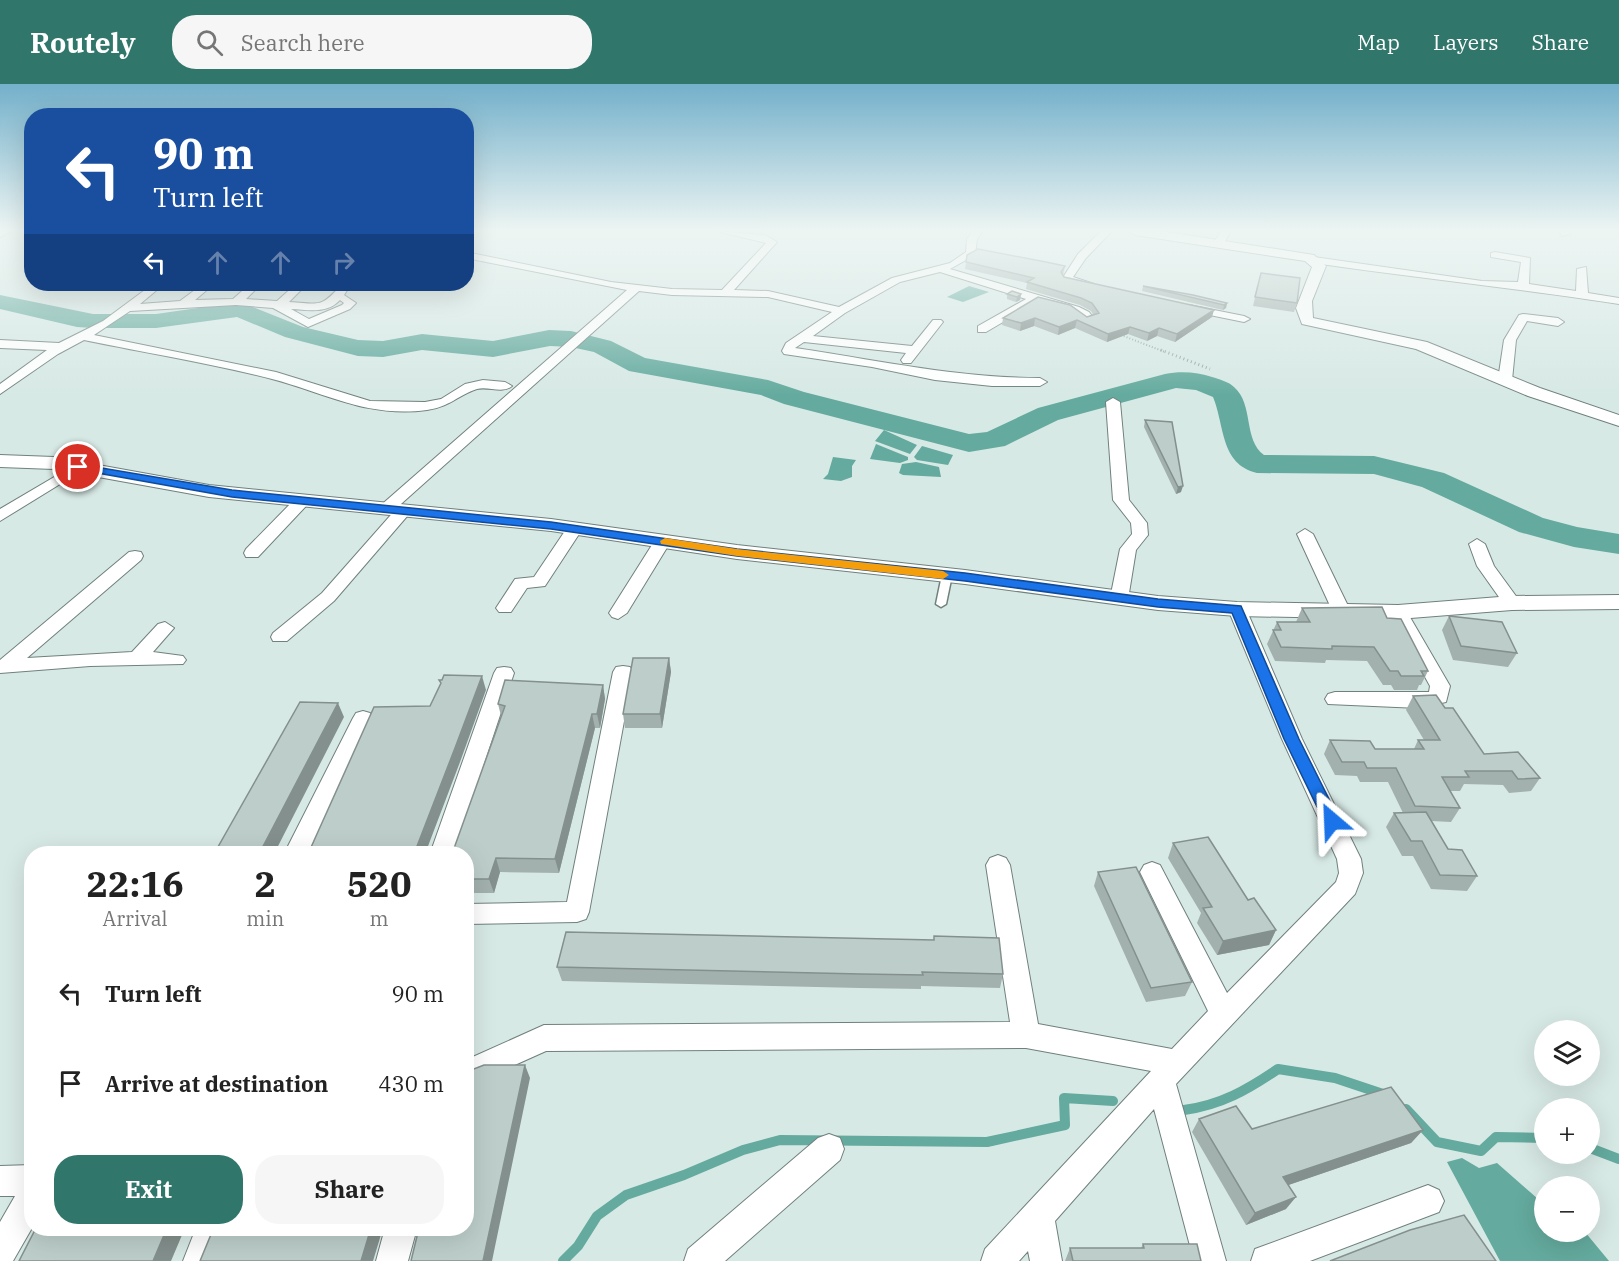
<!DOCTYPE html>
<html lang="en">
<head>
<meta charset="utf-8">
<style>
  :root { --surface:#fff; --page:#f6f6f6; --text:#222; --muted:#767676; --accent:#30766b }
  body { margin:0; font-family:"IBM Plex Serif",serif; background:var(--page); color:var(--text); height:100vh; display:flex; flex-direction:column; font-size:22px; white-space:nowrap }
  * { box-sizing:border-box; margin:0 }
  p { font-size:20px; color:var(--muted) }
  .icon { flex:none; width:33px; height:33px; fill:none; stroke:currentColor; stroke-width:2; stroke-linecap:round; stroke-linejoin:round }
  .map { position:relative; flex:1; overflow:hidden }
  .panel { position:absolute; left:24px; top:762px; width:450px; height:390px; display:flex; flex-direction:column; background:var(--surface); border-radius:24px; box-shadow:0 6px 24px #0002 }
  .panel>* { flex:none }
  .guide { position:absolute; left:24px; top:24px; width:450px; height:183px; border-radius:24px; box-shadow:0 6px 24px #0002; background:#1a4fa0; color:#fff; overflow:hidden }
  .fabs { position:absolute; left:1534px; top:936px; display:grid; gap:12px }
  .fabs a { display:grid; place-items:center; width:66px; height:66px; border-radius:50%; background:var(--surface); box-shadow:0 6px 24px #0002; font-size:30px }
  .pin { position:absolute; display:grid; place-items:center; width:51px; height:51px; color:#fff; margin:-26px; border:3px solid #fff; border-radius:50%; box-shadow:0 2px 6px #0007 }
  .me { position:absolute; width:66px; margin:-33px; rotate:334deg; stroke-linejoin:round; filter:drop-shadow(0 0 4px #0008) }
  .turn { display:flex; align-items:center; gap:21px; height:126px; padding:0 30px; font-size:27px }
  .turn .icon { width:78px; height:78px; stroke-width:2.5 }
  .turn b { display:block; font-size:42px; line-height:51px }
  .lanes { display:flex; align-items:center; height:57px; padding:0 30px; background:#0003; justify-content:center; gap:30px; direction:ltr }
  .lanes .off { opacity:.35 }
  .eta { display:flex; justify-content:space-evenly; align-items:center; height:102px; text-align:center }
  .eta b { font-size:36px; font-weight:700; line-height:42px }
  .primary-button { display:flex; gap:12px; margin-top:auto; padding:12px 30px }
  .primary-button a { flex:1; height:69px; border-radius:24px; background:var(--accent); color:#fff; font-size:24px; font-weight:700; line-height:69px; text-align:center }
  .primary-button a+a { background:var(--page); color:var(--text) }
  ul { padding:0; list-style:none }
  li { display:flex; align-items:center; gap:18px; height:90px; padding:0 30px }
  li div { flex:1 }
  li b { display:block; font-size:22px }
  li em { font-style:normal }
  header { display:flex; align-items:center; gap:36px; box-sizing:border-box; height:84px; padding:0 30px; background:var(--accent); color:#fff }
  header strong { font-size:28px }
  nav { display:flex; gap:33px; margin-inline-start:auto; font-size:21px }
  .search { width:420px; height:54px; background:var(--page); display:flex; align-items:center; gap:15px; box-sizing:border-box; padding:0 21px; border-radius:24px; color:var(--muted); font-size:22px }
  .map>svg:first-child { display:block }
  .water { fill:#64aa9e }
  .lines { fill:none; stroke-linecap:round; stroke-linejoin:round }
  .stream { stroke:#64aa9e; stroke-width:10 }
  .river { fill:#64aa9e; fill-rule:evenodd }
  .service-casing { stroke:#70807d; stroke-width:3 }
  .minor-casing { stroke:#70807d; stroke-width:2 }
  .tertiary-casing { stroke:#70807d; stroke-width:2 }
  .path-far1 { stroke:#9aa8a5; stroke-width:2; stroke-dasharray:1 2; stroke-linecap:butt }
  .path { stroke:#9aa8a5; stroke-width:3; stroke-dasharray:1 3; stroke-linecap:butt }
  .service { fill:#fff; fill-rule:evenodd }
  .minor { fill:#fff; fill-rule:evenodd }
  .tertiary { fill:#fff; fill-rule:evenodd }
  .wall { fill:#a3b1ae }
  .shaded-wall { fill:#84908d }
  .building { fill:#bdceca; stroke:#84908d; stroke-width:1.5 }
  .route { fill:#1a73e8; stroke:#114b97; stroke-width:1.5 }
  .slow { fill:#f59e0b }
</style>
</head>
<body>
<header>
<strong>Routely</strong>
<div class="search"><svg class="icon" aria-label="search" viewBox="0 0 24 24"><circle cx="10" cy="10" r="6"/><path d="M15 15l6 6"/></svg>Search here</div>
<nav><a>Map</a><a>Layers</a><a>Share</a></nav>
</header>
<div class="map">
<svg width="1619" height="1177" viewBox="0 0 1619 1177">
  <rect width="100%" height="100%" fill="#d7e9e5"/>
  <path class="water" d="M 969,202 L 989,208 L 963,218 L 947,213 Z
    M 884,346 L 917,361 L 910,370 L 875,357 Z
    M 876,360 L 908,373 L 908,376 L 900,379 L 870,375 Z
    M 922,362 L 953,371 L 948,381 L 917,376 L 914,373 Z
    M 833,373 L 856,376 L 852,382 L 852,393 L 841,397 L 823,395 L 828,390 Z
    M 916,378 L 939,383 L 941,393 L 903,391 L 899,389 L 902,380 Z
    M 1462,1074 L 1479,1084 L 1497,1079 L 1545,1121 L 1545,1148 L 1585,1148 L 1609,1177 L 1500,1177 L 1447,1078 Z"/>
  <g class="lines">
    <path class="stream" d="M 1406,1025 L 1437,1058 L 1481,1067 L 1496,1053 L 1545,1054
      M 1184,1026 C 1221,1021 1247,1006 1278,985 L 1335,994 L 1383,1010
      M 1590,1064 L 1619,1075
      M 563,1177 L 578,1162 L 597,1132 L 626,1111 L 684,1091 L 743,1066 L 780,1056 L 987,1058 L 1065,1041 L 1064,1014 L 1113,1017"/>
    <path class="river" d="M 0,211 L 93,230 L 156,230 L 240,218 L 303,243 L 358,256 L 383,257 L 422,250 L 493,257 L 549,246 L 571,247 L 611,257 L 645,274 L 768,296 L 804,308 L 969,350 L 987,348 L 1038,324 L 1165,290 C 1180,287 1198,288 1212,293 C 1219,295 1229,298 1234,303 C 1254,320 1243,356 1264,371 L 1374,372 L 1444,389 L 1543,434 L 1577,443 L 1619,450 L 1619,470 L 1574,463 L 1519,448 L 1422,403 L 1374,390 L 1257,389 C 1220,380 1225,342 1213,313 L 1196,306 L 1176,304 L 1058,336 L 1005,362 L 969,368 L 784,320 L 761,311 L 629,287 L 594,268 L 571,263 L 550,262 L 493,273 L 422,266 L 383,273 L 358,272 L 285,253 L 237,233 L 156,244 L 93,244 L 77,243 L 0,225 Z"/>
    <defs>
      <path id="service" d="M 947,488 L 952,491 L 946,520 L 941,523 L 936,520 L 942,491 Z"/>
      <path id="minor" d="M 0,147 L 12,147 L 0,153 Z
        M 716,147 L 765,151 L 777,158 L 734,206 L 768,207 L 839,223 L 892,194 L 950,179 L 966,168 L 967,155 L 973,147 L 983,147 L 977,155 L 975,171 L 950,185 L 1079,223 L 1089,228 L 1095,236 L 1085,238 C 1075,224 1053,222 1037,218 L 986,248 L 978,248 L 978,242 L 1026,215 L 940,188 L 900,198 L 845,229 L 813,252 L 912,262 L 933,236 L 941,236 L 943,238 L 911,279 L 903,279 L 901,276 L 906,269 L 804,258 L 795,264 C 877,276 957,294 1040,294 L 1047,298 L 1040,302 L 992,302 L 935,296 L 872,283 L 784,270 L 782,267 L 786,259 L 832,228 L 768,213 L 672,211 L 639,207 L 392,428 L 380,428 L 378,425 L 380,422 L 627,206 L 466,174 L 466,168 L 611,198 L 672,205 L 722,206 L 766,159 Z
        M 1101,147 L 1112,147 L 1086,174 L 1073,193 L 1094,200 L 1094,204 L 1063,197 L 1062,195 L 1078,170 Z
        M 1221,147 L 1231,147 L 1223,161 L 1215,161 L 1214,159 Z
        M 1559,147 L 1569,147 L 1570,150 L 1562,152 Z
        M 1495,168 L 1530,174 L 1529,200 L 1576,207 L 1577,185 L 1586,183 L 1588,209 L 1619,214 L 1619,220 C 1518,204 1416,194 1314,179 L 1309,176 L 1314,173 L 1482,197 L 1518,198 L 1521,178 L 1491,173 L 1491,169 Z
        M 153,200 L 164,200 L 140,220 L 180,217 L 203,200 L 214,200 L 195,216 L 233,215 L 250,200 L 261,200 L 246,215 L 277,217 L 296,200 L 307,200 L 289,218 C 321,220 321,224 342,200 L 351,200 L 344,211 L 356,219 L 350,225 L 308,243 L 273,224 L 236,221 L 130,227 L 94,251 L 276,288 L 370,317 L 425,318 L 441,315 L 465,300 L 483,296 L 505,298 L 512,302 C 503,310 488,302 477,305 C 458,311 450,323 427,326 C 367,334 326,309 272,295 C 210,279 146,269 84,256 L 58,270 L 0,310 L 0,300 L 47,266 L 0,264 L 0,256 L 59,259 L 103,237 ZM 340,216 L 344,219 L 342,221 L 309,235 L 291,225 C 309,226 327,230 340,216 Z
        M 1189,221 L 1244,232 L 1250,235 L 1244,238 L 1185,226 L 1183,224 Z
        M 1523,230 L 1558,234 L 1564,238 L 1558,242 L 1527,237 L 1516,256 L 1512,296 L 1510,299 L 1500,299 L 1498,296 L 1504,256 L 1519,231 Z
        M 1113,314 L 1120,318 L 1129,416 L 1147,439 L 1148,451 L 1136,466 L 1128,515 L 1119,520 L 1110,515 L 1120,465 L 1132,450 L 1131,439 L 1113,416 L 1106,318 Z
        M 78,379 L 85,383 L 83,386 L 0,437 L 0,425 Z
        M 301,413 L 309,418 L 307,421 L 258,473 L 246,473 L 244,469 L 246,465 L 295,415 Z
        M 403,422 L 409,424 L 411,427 L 409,430 L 334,517 L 287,557 L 273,557 L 271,553 L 273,549 L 322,509 L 397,424 Z
        M 575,439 L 583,444 L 545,502 L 527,504 L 511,528 L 499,528 L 496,524 L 515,495 L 534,493 L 569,441 Z
        M 1305,445 L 1313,450 L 1350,526 L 1347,530 L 1335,530 L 1332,526 L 1297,450 Z
        M 663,452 L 671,457 L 627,529 L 618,535 L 612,533 L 609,529 L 657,453 Z
        M 1477,455 L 1485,460 L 1494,482 L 1521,519 L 1518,523 L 1506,523 L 1477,482 L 1469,460 Z
        M 135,467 L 141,468 L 143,472 L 141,476 L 27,574 L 132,568 L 158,540 L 165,538 L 174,544 L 153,568 L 183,572 L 186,576 L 183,580 L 90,582 L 0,589 L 0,576 L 129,468 Z
        M 1237,519 L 1246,525 L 1302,655 L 1361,775 L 1363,789 L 1355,810 L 1176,1000 L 1226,1177 L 1194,1177 L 1154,1025 L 1055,1137 L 1062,1177 L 1030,1177 L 1028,1167 L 1019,1177 L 981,1177 L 985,1165 L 1151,987 L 1026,964 L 546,967 L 466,1003 L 466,976 L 544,941 L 1010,938 L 986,781 L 990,774 L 998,771 L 1006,774 L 1010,781 L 1038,940 L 1172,965 L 1208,927 L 1140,788 L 1144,781 L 1152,778 L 1160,781 L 1227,909 L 1336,798 L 1339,789 L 1337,775 L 1282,655 L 1228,525 Z
        M 1398,522 L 1407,528 L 1450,602 L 1446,618 L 1419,624 L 1328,620 L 1325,615 L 1328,610 L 1335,608 L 1429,608 L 1430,602 L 1389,528 Z
        M 623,582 L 630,583 L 633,588 L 589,828 L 586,835 L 577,838 L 466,840 L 466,820 L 567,818 L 613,588 L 616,583 Z
        M 504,583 L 511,584 L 514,589 L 454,770 L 430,770 L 494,589 L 497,584 Z
        M 363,627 L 370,629 L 373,634 L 308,770 L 284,770 L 353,634 L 356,629 Z
        M 829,1050 L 840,1054 L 844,1065 L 840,1076 L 725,1177 L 684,1177 L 688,1165 L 818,1054 Z
        M 32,1081 L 32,1144 L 13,1177 L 0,1177 L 0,1138 L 15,1112 L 0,1112 L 0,1082 Z
        M 1428,1101 L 1439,1106 L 1444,1117 L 1439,1128 L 1310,1177 L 1251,1177 L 1255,1165 Z
        M 196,1144 L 228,1144 L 215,1177 L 183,1177 Z
        M 385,1144 L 417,1144 L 408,1177 L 376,1177 Z"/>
      <path id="tertiary" d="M 1129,147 L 1161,147 L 1314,171 L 1326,182 L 1312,217 L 1313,234 L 1427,258 L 1540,304 L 1619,331 L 1619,342 L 1528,312 L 1416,265 L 1302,240 L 1296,224 L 1312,183 L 1305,177 L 1135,151 Z
        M 0,371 L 54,373 L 209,401 L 551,435 L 737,461 L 965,486 L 1158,512 L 1237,518 L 1398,521 L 1512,512 L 1619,511 L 1619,525 L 1512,526 L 1398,535 L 1237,532 L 1158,526 L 965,500 L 737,475 L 551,447 L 209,413 L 54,385 L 0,383 Z"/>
    </defs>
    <use href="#service" class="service-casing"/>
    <use href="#minor" class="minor-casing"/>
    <use href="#tertiary" class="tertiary-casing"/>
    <path class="path-far1" d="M 1121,251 L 1165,268"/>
    <path class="path" d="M 1161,266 L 1210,285"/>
    <use href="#service" class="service"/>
    <use href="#minor" class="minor"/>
    <use href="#tertiary" class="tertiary"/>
  </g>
  <path class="wall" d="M 966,178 L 1065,182 L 1063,191 L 1064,193 L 1212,233 L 1175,258 L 1157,252 L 1147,257 L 1128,250 L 1107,258 L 1075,244 L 1058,251 L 1034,242 L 1020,247 L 1002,241 L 1003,234 L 1087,233 L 1093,230 L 1091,227 L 1080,221 L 1026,205 L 1027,199 L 965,185 Z
    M 1261,189 L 1297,219 L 1294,228 L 1253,222 Z
    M 1143,202 L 1227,219 L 1226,224 L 1223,226 L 1142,207 Z
    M 1007,210 L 1021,210 L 1020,216 L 1016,218 L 1007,215 Z
    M 1145,336 L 1181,408 L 1176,410 L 1144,343 Z
    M 1302,524 L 1387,534 L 1428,587 L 1421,601 L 1419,601 L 1417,606 L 1394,606 L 1391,601 L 1383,601 L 1367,577 L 1326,576 L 1325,579 L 1275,577 L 1267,560 L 1277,538 L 1296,538 Z
    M 1449,532 L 1517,569 L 1508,583 L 1453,576 L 1442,546 Z
    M 669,574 L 671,588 L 662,644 L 625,644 L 623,630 Z
    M 603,601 L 605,615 L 600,644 L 595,644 L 559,789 L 500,788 L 494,809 L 466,809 L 466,770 L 501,632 L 498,620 Z
    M 1413,612 L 1445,624 L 1484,670 L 1540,694 L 1531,707 L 1509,709 L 1503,701 L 1464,700 L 1460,707 L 1450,707 L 1460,724 L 1451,738 L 1431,737 L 1448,765 L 1477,792 L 1467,807 L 1431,805 L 1413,772 L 1402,772 L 1386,743 L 1394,729 L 1403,729 L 1388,698 L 1360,698 L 1357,692 L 1335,691 L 1324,670 L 1330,656 L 1375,665 L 1414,665 L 1418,656 L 1424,656 L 1406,626 Z
    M 1173,759 L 1248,816 L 1276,846 L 1269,861 L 1217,871 L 1197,839 L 1201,829 L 1168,774 Z
    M 1098,788 L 1192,898 L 1185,912 L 1146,918 L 1094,802 Z
    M 934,852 L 1003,890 L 1000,904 L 921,902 L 921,905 L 860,904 L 562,897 L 557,883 L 934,856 Z
    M 1199,1035 L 1252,1045 L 1423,1046 L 1411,1059 L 1288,1101 L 1286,1125 L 1246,1141 L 1192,1048 Z
    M 1143,1160 L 1201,1177 L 1065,1177 L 1070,1164 L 1141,1164 Z"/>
  <path class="shaded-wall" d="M 1021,210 L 1020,216 L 1016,218 L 1017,213 Z
    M 1227,219 L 1226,224 L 1223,226 L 1224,221 Z
    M 1214,226 L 1212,233 L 1175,258 L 1177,250 Z
    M 1035,234 L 1034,242 L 1020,247 L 1021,239 Z
    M 1077,236 L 1075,244 L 1058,251 L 1059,243 Z
    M 1130,243 L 1128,250 L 1107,258 L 1108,250 Z
    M 1159,244 L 1157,252 L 1147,257 L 1149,249 Z
    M 1183,402 L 1181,408 L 1176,410 L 1178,403 Z
    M 669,574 L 671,588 L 662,644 L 660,630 Z
    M 482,592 L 486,606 L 460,678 L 425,770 L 414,770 Z
    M 603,601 L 605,615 L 600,644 L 597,630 Z
    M 338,619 L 344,633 L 274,770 L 259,770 Z
    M 592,630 L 595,644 L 559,789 L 555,775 Z
    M 496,774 L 500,788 L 494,809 L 489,795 Z
    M 1276,846 L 1269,861 L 1217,871 L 1223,857 Z
    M 525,981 L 530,994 L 492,1177 L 483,1177 Z
    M 1423,1046 L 1411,1059 L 1274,1106 L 1283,1093 Z
    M 1296,1113 L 1286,1125 L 1246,1141 L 1255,1129 Z
    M 167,1144 L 185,1144 L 171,1177 L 153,1177 Z
    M 371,1144 L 383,1144 L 373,1177 L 361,1177 Z"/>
  <path class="building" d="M 978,165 L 1046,178 L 1065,182 L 1061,188 L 1064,193 L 1214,226 L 1177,250 L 1159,244 L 1149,249 L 1130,243 L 1108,250 L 1077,236 L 1059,243 L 1035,234 L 1021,239 L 1003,234 L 1038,213 L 1070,221 L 1087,233 L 1099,229 L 1092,219 L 1081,214 L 1027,198 L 1034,194 L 966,178 L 967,171 Z
    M 1261,189 L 1300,194 L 1297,219 L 1255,213 Z
    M 1143,202 L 1193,211 L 1227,219 L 1224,221 Z
    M 1012,207 L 1021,210 L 1017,213 L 1007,210 Z
    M 1145,336 L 1172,338 L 1183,402 L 1178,403 Z
    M 1382,523 L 1387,534 L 1401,535 L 1428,587 L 1421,587 L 1424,592 L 1401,592 L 1398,587 L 1390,587 L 1374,563 L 1332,562 L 1332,565 L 1281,563 L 1273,546 L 1281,546 L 1277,538 L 1310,538 L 1302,524 Z
    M 1449,532 L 1502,538 L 1517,569 L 1461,562 Z
    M 633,574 L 669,574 L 660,630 L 623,630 Z
    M 444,591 L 482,592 L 455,664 L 414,770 L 308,770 L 374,623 L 430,622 L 441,599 L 439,596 L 442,596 Z
    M 505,596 L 603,601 L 597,630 L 592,630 L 555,775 L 496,774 L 489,795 L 466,795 L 466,770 L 452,770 L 505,622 L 498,620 Z
    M 1436,611 L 1445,624 L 1453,624 L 1484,670 L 1518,668 L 1540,694 L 1518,695 L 1512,687 L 1465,687 L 1469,693 L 1442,693 L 1460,724 L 1415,722 L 1396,684 L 1367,684 L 1364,678 L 1342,678 L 1330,656 L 1370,657 L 1375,665 L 1424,665 L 1418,656 L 1440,656 L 1413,612 Z
    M 300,618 L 338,619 L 259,770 L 214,770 Z
    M 1426,728 L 1448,765 L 1462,766 L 1477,792 L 1440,791 L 1422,757 L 1411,757 L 1394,729 Z
    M 1208,753 L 1248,816 L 1254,814 L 1276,846 L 1223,857 L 1203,824 L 1212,823 L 1173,759 Z
    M 1136,783 L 1192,898 L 1151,904 L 1098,788 Z
    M 566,848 L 934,856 L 934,852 L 999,854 L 1003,890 L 922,888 L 923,891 L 861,890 L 557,883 Z
    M 484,981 L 525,981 L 483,1177 L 411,1177 L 419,1144 L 466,1144 L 466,988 Z
    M 1391,1003 L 1423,1046 L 1283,1093 L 1296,1113 L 1255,1129 L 1199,1035 L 1236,1022 L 1252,1045 Z
    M 1464,1131 L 1496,1177 L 1330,1177 L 1410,1146 Z
    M 36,1144 L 167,1144 L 153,1177 L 19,1177 Z
    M 298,1144 L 371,1144 L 361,1177 L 200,1177 L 212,1148 L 297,1147 Z
    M 1143,1160 L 1197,1160 L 1201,1177 L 1073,1177 L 1070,1164 L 1144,1164 Z"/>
  <linearGradient id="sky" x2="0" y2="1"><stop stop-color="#73b0ca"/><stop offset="0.47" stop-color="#edf5f3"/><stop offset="1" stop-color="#edf5f3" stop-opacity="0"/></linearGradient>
  <rect width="1619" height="312" fill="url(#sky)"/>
  <path class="route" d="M 78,380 L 232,406 L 551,438 L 737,465 L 965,489 L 1158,515 L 1241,522 L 1299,655 L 1340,737 L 1332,743 L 1324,737 L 1284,655 L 1232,529 L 1158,523 L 965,497 L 737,472 L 551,445 L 232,413 L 75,385 L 73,383 Z"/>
  <path class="slow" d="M 665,454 L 737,465 L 943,487 L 949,491 L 943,495 L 737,472 L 661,460 L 660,457 Z"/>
</svg>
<div class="fabs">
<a><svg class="icon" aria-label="layers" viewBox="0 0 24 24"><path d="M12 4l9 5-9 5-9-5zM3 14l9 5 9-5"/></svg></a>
<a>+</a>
<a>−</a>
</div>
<div class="pin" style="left:78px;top:383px;background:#d93025"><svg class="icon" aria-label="arrive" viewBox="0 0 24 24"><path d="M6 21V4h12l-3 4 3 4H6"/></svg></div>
<svg class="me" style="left:1332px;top:737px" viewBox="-20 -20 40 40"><path d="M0-17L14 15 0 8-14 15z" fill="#1a73e8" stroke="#fff" stroke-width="4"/></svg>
<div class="guide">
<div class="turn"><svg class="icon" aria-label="left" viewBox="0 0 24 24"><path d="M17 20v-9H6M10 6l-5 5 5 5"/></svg><div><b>90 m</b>Turn left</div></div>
<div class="lanes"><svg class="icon" aria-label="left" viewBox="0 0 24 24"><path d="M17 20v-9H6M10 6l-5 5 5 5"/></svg><svg class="icon off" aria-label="ahead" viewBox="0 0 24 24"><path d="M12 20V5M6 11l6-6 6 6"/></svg><svg class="icon off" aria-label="ahead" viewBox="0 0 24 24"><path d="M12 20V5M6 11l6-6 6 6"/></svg><svg class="icon off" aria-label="right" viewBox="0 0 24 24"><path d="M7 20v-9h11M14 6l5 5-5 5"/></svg></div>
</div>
<section class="panel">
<div class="eta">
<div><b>22:16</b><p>Arrival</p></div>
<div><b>2</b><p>min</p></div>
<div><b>520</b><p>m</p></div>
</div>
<ul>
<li><svg class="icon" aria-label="left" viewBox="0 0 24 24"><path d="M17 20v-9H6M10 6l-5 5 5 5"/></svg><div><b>Turn left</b></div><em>90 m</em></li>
<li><svg class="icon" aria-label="arrive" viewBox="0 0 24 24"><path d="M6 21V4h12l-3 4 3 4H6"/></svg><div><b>Arrive at destination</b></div><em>430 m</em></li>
</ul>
<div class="primary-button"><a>Exit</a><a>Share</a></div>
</section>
</div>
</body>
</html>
